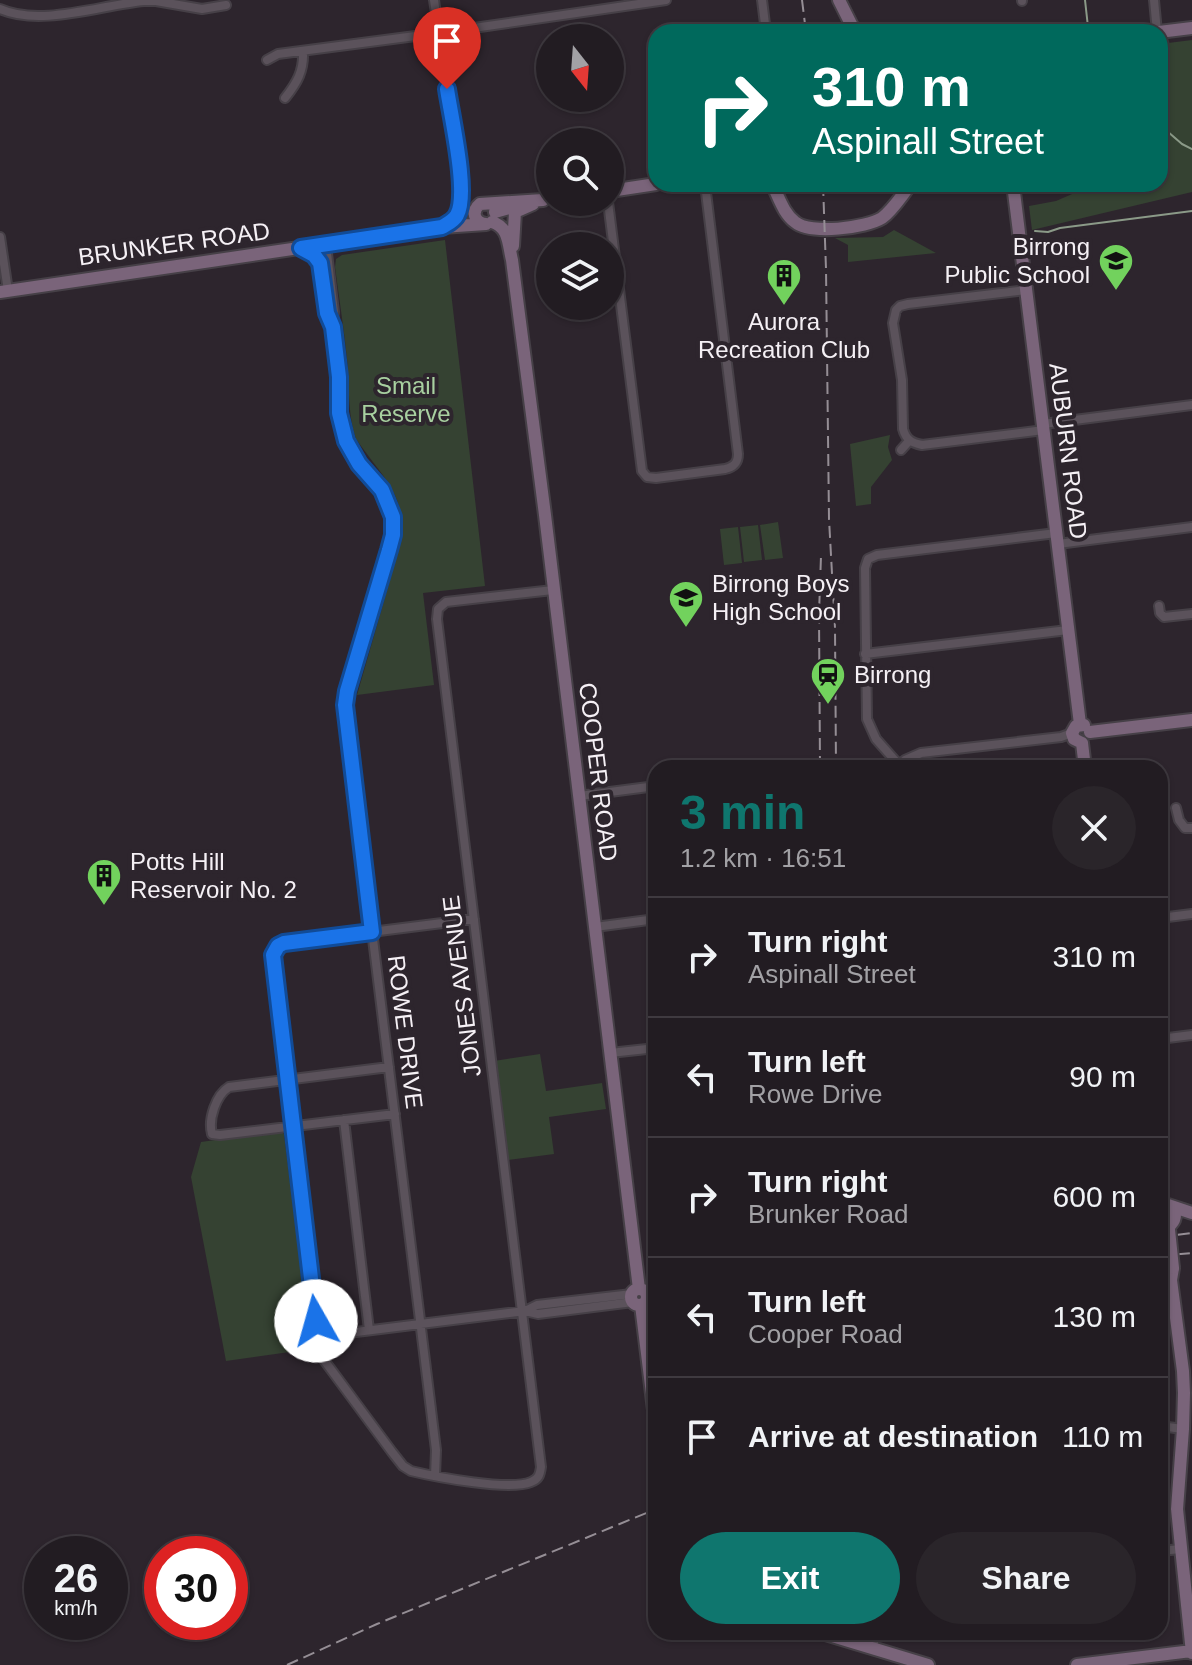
<!DOCTYPE html>
<html lang="en">
<head>
<meta charset="utf-8">
<style>
  :root { --surface:#221c22; --page:#2a252a; --text:#f1f3f6; --muted:#a2a1a5; --line:#3f3a40; --accent:#0f766e }
  body { margin:0; font-family:Helvetica,sans-serif; background:var(--page); color:var(--text); height:100vh; display:flex; flex-direction:column; font-size:30px; white-space:nowrap }
  * { box-sizing:border-box; margin:0 }
  p { font-size:26px; color:var(--muted) }
  .icon { flex:none; width:44px; height:44px; fill:none; stroke:currentColor; stroke-width:2; stroke-linecap:round; stroke-linejoin:round }
  .map { position:relative; flex:1; overflow:hidden }
  .side { position:absolute; left:648px; top:760px; width:520px; height:880px; display:flex; flex-direction:column; background:var(--surface); border-radius:24px; box-shadow:0 2px 6px #0004,0 0 0 2px var(--line) }
  .side>* { flex:none }
  .banner { position:absolute; left:648px; top:24px; width:520px; height:168px; border-radius:24px; box-shadow:0 2px 6px #0004,0 0 0 2px var(--line); background:#00695c; color:#fff; overflow:hidden }
  .needle { width:52px; rotate:163deg }
  .controls { position:absolute; left:536px; top:24px; display:grid; gap:16px }
  .controls a { display:grid; place-items:center; width:88px; height:88px; border-radius:50%; background:var(--surface); box-shadow:0 2px 6px #0004,0 0 0 2px var(--line); font-size:40px }
  .speed { position:absolute; left:24px; top:1536px; display:flex; gap:16px; font-size:40px; font-weight:700; text-align:center }
  .speed>* { display:grid; place-content:center; width:104px; height:104px; border-radius:50%; background:var(--surface); box-shadow:0 2px 6px #0004,0 0 0 2px var(--line); line-height:1 }
  .speed small { font-size:20px; font-weight:400 }
  .speed .limit { border:12px solid #d22; background:#fff; color:#111 }
  .pin { position:absolute; display:grid; place-items:center; width:68px; height:68px; color:#fff; margin:-82px -34px; border-radius:50% 50% 50% 0; rotate:-45deg; box-shadow:0 0 8px #0007 }
  .pin .icon { rotate:45deg }
  .me { position:absolute; width:88px; margin:-44px; rotate:353deg; stroke-linejoin:round; filter:drop-shadow(0 0 6px #0008) }
  .turn { display:flex; align-items:center; gap:28px; height:168px; padding:0 32px; font-size:36px }
  .turn .icon { width:104px; height:104px; stroke-width:2.5 }
  .turn b { display:block; font-size:56px; line-height:68px }
  .round { display:grid; place-items:center; flex:none; width:84px; height:84px; border-radius:42px; background:var(--page) }
  .overview { display:flex; align-items:center; justify-content:space-between; height:136px; padding:0 32px }
  h1 { font-size:48px; font-weight:700; line-height:60px; color:var(--accent) }
  .primary-button { display:flex; gap:16px; margin-top:auto; padding:16px 32px }
  .primary-button a { flex:1; height:92px; border-radius:48px; background:var(--accent); color:#fff; font-size:32px; font-weight:700; line-height:92px; text-align:center }
  .primary-button a+a { background:var(--page); color:var(--text) }
  ul { padding:0; list-style:none }
  li { display:flex; align-items:center; gap:24px; height:120px; padding:0 32px; border-top:2px solid var(--line) }
  li div { flex:1 }
  li b { display:block; font-size:30px }
  li em { font-style:normal }
  .map>svg:first-child { display:block }
  .green { fill:#354232 }
  .lines { fill:none; stroke-linecap:round; stroke-linejoin:round }
  .stream { stroke:#8b9a88; stroke-width:2 }
  .street-casing { stroke:#464047; stroke-width:12 }
  .secondary-casing { stroke:#464047; stroke-width:16 }
  .street { stroke:#5b525b; stroke-width:8 }
  .secondary { stroke:#7a647a; stroke-width:12 }
  .rail { stroke:#958e95; stroke-width:2; stroke-dasharray:12 6; stroke-linecap:butt }
  .secondary-bridge-casing { stroke:#464047; stroke-width:16; stroke-linecap:butt }
  .secondary-bridge { stroke:#7a647a; stroke-width:12 }
  .route-casing { stroke:#114b97; stroke-width:20 }
  .route { stroke:#1a73e8; stroke-width:14 }
  .labels { text-anchor:middle; stroke-width:8; stroke-linejoin:round; paint-order:stroke }
  .street-label { font-size:24px; fill:#f5f0f5; stroke:#2d252d }
  .poi-label { font-size:24px; fill:#f5f0f5; stroke:#2d252d; text-anchor:start }
  .park-label { font-size:24px; fill:#a8d0a0; stroke:#2d252d }
</style>
</head>
<body>
<div class="map">
<svg width="1192" height="1665" viewBox="0 0 1192 1665">
  <rect width="100%" height="100%" fill="#2d252d"/>
  <path class="green" d="M 1192,40 L 1192,192 L 1032,230 L 1029,206 L 1056,201 L 1079,191 L 1076,184 L 1160,184 L 1160,44 Z
    M 894,230 L 936,253 L 848,262 L 848,245 L 835,238 L 883,237 Z
    M 445,240 L 485,586 L 423,593 L 434,685 L 357,695 L 398,552 C 411,497 385,481 356,439 C 347,411 350,388 347,359 C 344,329 339,298 335,267 L 336,259 L 342,255 Z
    M 890,435 L 888,447 L 892,460 L 871,487 L 871,504 L 856,506 L 850,444 Z
    M 778,522 L 783,558 L 765,560 L 760,525 Z
    M 758,525 L 762,560 L 744,562 L 740,527 Z
    M 738,527 L 742,563 L 724,565 L 720,529 Z
    M 540,1054 L 546,1091 L 602,1083 L 606,1109 L 549,1117 L 554,1154 L 508,1160 L 494,1061 Z
    M 280,1131 L 284,1134 L 311,1349 L 226,1361 L 191,1177 L 201,1142 Z
    M 1160,1437 L 1169,1441 C 1172,1459 1162,1475 1161,1492 C 1160,1508 1165,1527 1167,1543 L 1160,1544 Z"/>
  <g class="lines">
    <path class="stream" d="M 1085,0 L 1088,27
      M 1160,125 L 1182,144 L 1192,149
      M 1035,231 L 1048,232 L 1060,228 L 1192,211"/>
    <defs>
      <path id="street" d="M 434,0 L 462,190 C 461,201 464,209 474,213
        M 762,0 L 766,32
        M 1022,0 L 1022,1
        M 1154,0 L 1157,32
        M 0,9 C 40,27 101,5 144,1 L 156,1 L 202,9 L 226,5
        M 267,60 L 278,54 L 446,32 L 666,0
        M 285,98 C 297,83 304,71 303,51
        M 608,202 L 642,471 L 647,477 L 656,478 L 725,469 C 734,467 738,463 738,454 L 705,184
        M 446,224 L 458,214 L 461,200
        M 0,237 L 8,291
        M 326,245 L 334,312 L 333,322
        M 301,248 L 311,253 L 320,263 L 327,313 L 333,327 L 339,377 L 340,420 L 346,441 L 359,464 L 382,490 L 391,509 L 394,526 L 389,550 L 347,691 L 346,720 L 436,1450 L 435,1476
        M 1026,290 L 908,304 L 900,306 L 896,310 L 893,323 L 902,380 L 903,429 C 906,440 912,443 922,445 L 1044,430
        M 1043,424 L 1192,405
        M 901,450 L 909,441
        M 1058,544 L 1192,527
        M 1159,606 L 1160,613 L 1164,617 L 1192,614
        M 865,654 L 1068,630
        M 899,765 L 876,739 L 867,719 L 865,568 L 868,559 L 877,555 L 1056,533
        M 897,767 L 905,760 L 921,753 L 1061,737 L 1072,733
        M 579,796 L 656,786
        M 1176,808 L 1179,820 L 1185,828 L 1192,828
        M 1160,918 L 1192,914
        M 595,927 L 656,919
        M 1160,1039 L 1192,1035
        M 610,1053 L 656,1048
        M 389,1067 L 229,1087 C 216,1095 208,1119 212,1134 L 220,1135 L 395,1114
        M 344,1120 L 369,1330
        M 525,1311 L 538,1314 L 633,1302
        M 323,1333 L 319,1347 L 321,1356 L 392,1452 L 403,1466 L 411,1471 C 436,1477 509,1491 531,1482 C 539,1479 540,1474 541,1467 L 437,619 L 438,609 L 446,602 L 553,590
        M 323,1333 L 320,1330 L 316,1321 L 273,955 L 278,946 L 284,943 L 474,919
        M 323,1333 L 332,1335 L 525,1311 L 537,1305 L 632,1294
        M 1160,1426 L 1183,1429
        M 1160,1551 L 1181,1549
        M 873,1648 L 876,1632"/>
      <path id="secondary" d="M 839,0 L 855,32
        M 1159,32 L 1192,28
        M 772,184 C 779,197 783,213 795,222 C 810,235 866,228 882,218 C 893,210 902,195 911,184
        M 1013,184 L 1080,724
        M 610,191 L 656,184
        M 495,212 L 516,206
        M 492,222 C 509,227 508,244 512,260 L 545,515 L 639,1289
        M 486,224 C 474,223 471,211 480,204 L 543,200
        M 513,246 L 515,212 L 533,204
        M 0,292 L 442,227 L 486,224
        M 1090,732 L 1192,720
        M 1082,743 L 1074,739 L 1072,733 L 1076,726 L 1084,725
        M 1082,743 L 1085,768
        M 1160,1204 L 1165,1204 L 1192,1213
        M 1160,1227 L 1168,1227 C 1176,1221 1177,1214 1171,1207
        M 1173,1268 L 1171,1280 L 1183,1371 L 1184,1393 L 1183,1429 L 1177,1509 L 1192,1653
        M631 1297a8 8 0 1 1 16 0a8 8 0 1 1-16 0Z
        M 641,1305 L 656,1426
        M 819,1632 L 928,1665
        M 1077,1665 L 1192,1651"/>
    </defs>
    <use href="#street" class="street-casing"/>
    <use href="#secondary" class="secondary-casing"/>
    <use href="#street" class="street"/>
    <use href="#secondary" class="secondary"/>
    <path class="rail" d="M 802,0 L 806,32
      M 823,184 L 826,269 L 829,519 L 835,628 L 836,768
      M 820,768 L 819,614 L 821,556
      M 1160,1237 L 1192,1233
      M 1160,1256 L 1192,1253
      M 287,1665 L 377,1624 L 656,1509"/>
    <defs>
      <path id="secondary-bridge" d="M 1169,1230 L 1173,1268"/>
    </defs>
    <use href="#secondary-bridge" class="secondary-bridge-casing"/>
    <use href="#secondary-bridge" class="secondary-bridge"/>
  </g>
  <g class="lines">
    <defs>
      <path id="route" d="M 316,1321 L 273,955 L 278,946 L 284,943 L 372,932 L 345,705 L 347,691 L 389,550 L 393,535 L 393,517 L 382,490 L 359,464 L 346,441 L 339,413 L 339,377 L 333,327 L 327,313 L 320,263 L 314,255 L 301,248 L 442,227 C 447,224 454,221 457,215 C 469,194 451,116 447,89"/>
    </defs>
    <use href="#route" class="route-casing"/>
    <use href="#route" class="route"/>
  </g>
  <defs>
    <symbol id="school-pin" viewBox="-11 -11 22 30"><path d="M0 17L-7.5 6A9.5 9.5 0 1 1 7.5 6Z" fill="#72d25d" stroke="#2d252d"/><path d="M0-5L7-2L0 1L-7-2ZM-4 1L0 2.5L4 1V4Q0 6-4 4Z" fill="#111"/></symbol>
    <symbol id="building-pin" viewBox="-11 -11 22 30"><path d="M0 17L-7.5 6A9.5 9.5 0 1 1 7.5 6Z" fill="#72d25d" stroke="#2d252d"/><path d="M-4-6H4V6H1V3H-1V6H-4ZM-2.5-4.3h1.7v1.8h-1.7ZM.8-4.3h1.7v1.8H.8ZM-2.5-1h1.7V.8h-1.7ZM.8-1h1.7V.8H.8Z" fill="#111"/></symbol>
    <symbol id="station-pin" viewBox="-11 -11 22 30"><path d="M0 17L-7.5 6A9.5 9.5 0 1 1 7.5 6Z" fill="#72d25d" stroke="#2d252d"/><path d="M-3-6H3Q5-6 5-4V2Q5 4 3 4L4.5 6H3L1.5 4h-3L-3 6H-4.5L-3 4Q-5 4-5 2V-4Q-5-6-3-6ZM-3.5-4v3h7v-3ZM-3.5 1v1.5H-2V1ZM2 1v1.5H3.5V1Z" fill="#111"/></symbol>
  </defs>
  <g fill-rule="evenodd">
    <use href="#school-pin" x="1096" y="241" width="40" height="54"/>
    <use href="#building-pin" x="764" y="256" width="40" height="54"/>
    <use href="#school-pin" x="666" y="578" width="40" height="54"/>
    <use href="#station-pin" x="808" y="655" width="40" height="54"/>
    <use href="#building-pin" x="84" y="856" width="40" height="54"/>
  </g>
  <g class="labels">
    <g class="street-label">
      <text transform="translate(174 244) rotate(-8)" y="8">BRUNKER ROAD</text>
      <text transform="translate(1068 451) rotate(83)" y="8">AUBURN ROAD</text>
      <text transform="translate(598 772) rotate(83)" y="8">COOPER ROAD</text>
      <text transform="translate(462 986) rotate(-97)" y="8">JONES AVENUE</text>
      <text transform="translate(405 1032) rotate(83)" y="8">ROWE DRIVE</text>
    </g>
    <g class="poi-label">
      <text x="1090" y="255" text-anchor="end">Birrong<tspan x="1090" dy="28">Public School</tspan></text>
      <text x="784" y="330" text-anchor="middle">Aurora<tspan x="784" dy="28">Recreation Club</tspan></text>
      <text x="712" y="592">Birrong Boys<tspan x="712" dy="28">High School</tspan></text>
      <text x="854" y="683">Birrong</text>
      <text x="130" y="870">Potts Hill<tspan x="130" dy="28">Reservoir No. 2</tspan></text>
    </g>
    <g class="park-label">
      <text x="406" y="394">Smail<tspan x="406" dy="28">Reserve</tspan></text>
    </g>
  </g>
</svg>
<div class="controls">
<a><svg class="needle" viewBox="-14 -14 28 28"><path d="M0-13l5 13h-10z" fill="#e53935"/><path d="M0 13l5-13h-10z" fill="#a2a1a5"/></svg></a>
<a><svg class="icon" aria-label="search" viewBox="0 0 24 24"><circle cx="10" cy="10" r="6"/><path d="M15 15l6 6"/></svg></a>
<a><svg class="icon" aria-label="layers" viewBox="0 0 24 24"><path d="M12 4l9 5-9 5-9-5zM3 14l9 5 9-5"/></svg></a>
</div>
<div class="speed"><div>26<small>km/h</small></div><div class="limit">30</div></div>
<div class="pin" style="left:447px;top:89px;background:#d93025"><svg class="icon" aria-label="arrive" viewBox="0 0 24 24"><path d="M6 21V4h12l-3 4 3 4H6"/></svg></div>
<svg class="me" style="left:316px;top:1321px" viewBox="-20 -20 40 40"><circle r="19" fill="#fff"/><path d="M0-13L10 11 0 6-10 11z" fill="#1a73e8"/></svg>
<div class="banner">
<div class="turn"><svg class="icon" aria-label="right" viewBox="0 0 24 24"><path d="M7 20v-9h11M14 6l5 5-5 5"/></svg><div><b>310 m</b>Aspinall Street</div></div>
</div>
<section class="side">
<div class="overview"><div><h1>3 min</h1><p>1.2 km · 16:51</p></div><a class="round"><svg class="icon" aria-label="close" viewBox="0 0 24 24"><path d="M6 6l12 12M18 6L6 18"/></svg></a></div>
<ul>
<li><svg class="icon" aria-label="right" viewBox="0 0 24 24"><path d="M7 20v-9h11M14 6l5 5-5 5"/></svg><div><b>Turn right</b><p>Aspinall Street</p></div><em>310 m</em></li>
<li><svg class="icon" aria-label="left" viewBox="0 0 24 24"><path d="M17 20v-9H6M10 6l-5 5 5 5"/></svg><div><b>Turn left</b><p>Rowe Drive</p></div><em>90 m</em></li>
<li><svg class="icon" aria-label="right" viewBox="0 0 24 24"><path d="M7 20v-9h11M14 6l5 5-5 5"/></svg><div><b>Turn right</b><p>Brunker Road</p></div><em>600 m</em></li>
<li><svg class="icon" aria-label="left" viewBox="0 0 24 24"><path d="M17 20v-9H6M10 6l-5 5 5 5"/></svg><div><b>Turn left</b><p>Cooper Road</p></div><em>130 m</em></li>
<li><svg class="icon" aria-label="arrive" viewBox="0 0 24 24"><path d="M6 21V4h12l-3 4 3 4H6"/></svg><div><b>Arrive at destination</b></div><em>110 m</em></li>
</ul>
<div class="primary-button"><a>Exit</a><a>Share</a></div>
</section>
</div>
</body>
</html>
